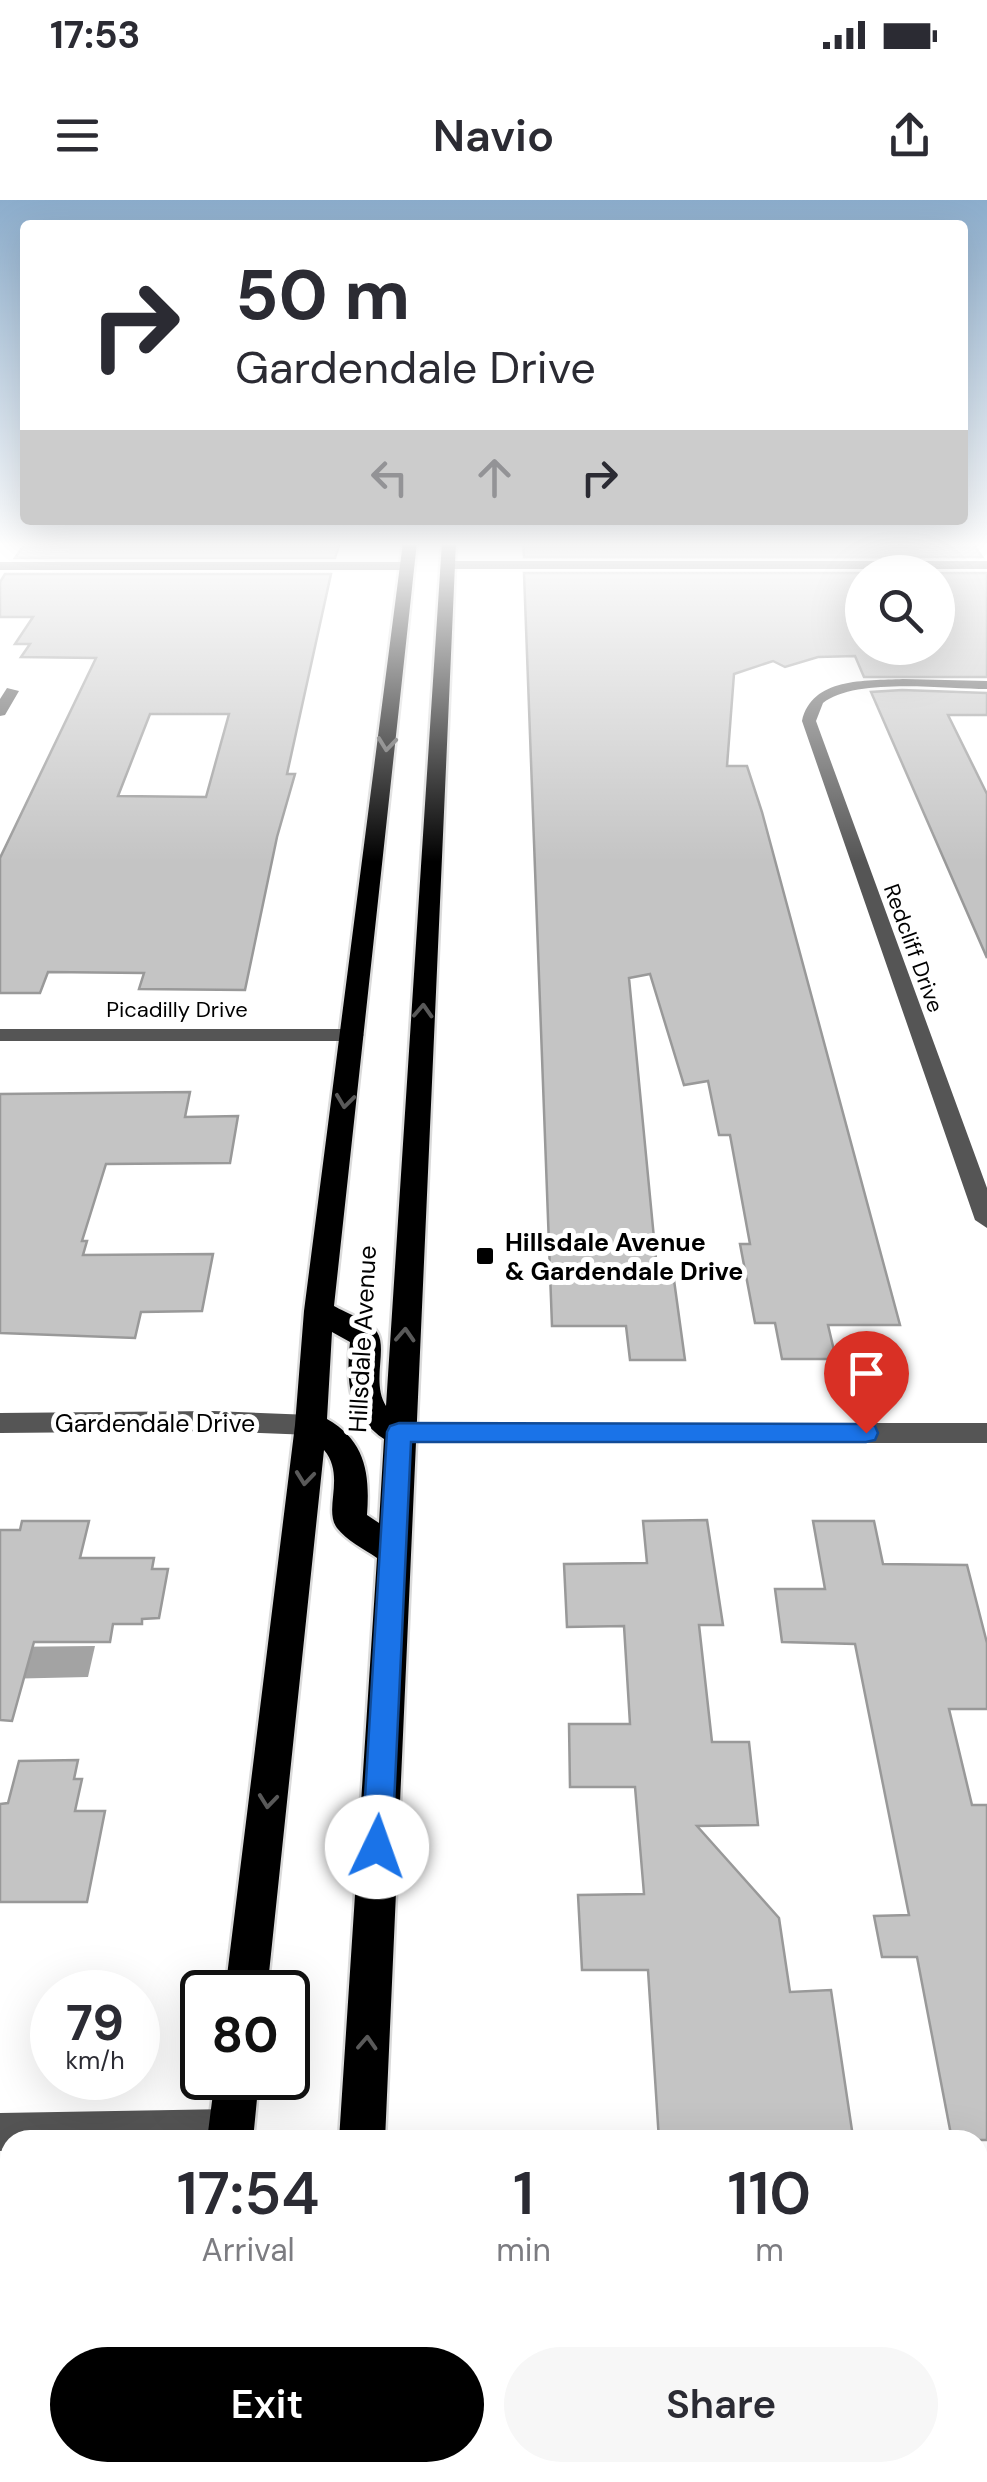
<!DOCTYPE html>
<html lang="en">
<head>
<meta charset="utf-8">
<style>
  :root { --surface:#fff; --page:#f7f7f7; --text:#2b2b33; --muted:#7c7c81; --accent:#000 }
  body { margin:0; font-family:"DM Sans",sans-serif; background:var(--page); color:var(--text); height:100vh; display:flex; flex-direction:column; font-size:38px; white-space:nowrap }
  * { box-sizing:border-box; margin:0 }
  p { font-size:32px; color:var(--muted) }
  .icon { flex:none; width:55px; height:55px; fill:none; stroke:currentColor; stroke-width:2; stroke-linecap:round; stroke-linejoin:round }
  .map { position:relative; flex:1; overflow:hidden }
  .panel { position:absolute; left:0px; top:1930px; width:988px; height:352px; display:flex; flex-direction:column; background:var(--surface); border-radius:30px 30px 0 0; box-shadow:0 10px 40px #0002 }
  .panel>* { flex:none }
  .hud { position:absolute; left:20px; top:20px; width:948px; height:305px; border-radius:10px; box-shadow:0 10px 40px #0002; background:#fff; color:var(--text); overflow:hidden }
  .fabs { position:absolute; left:845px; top:355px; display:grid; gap:20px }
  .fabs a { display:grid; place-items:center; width:110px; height:110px; border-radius:50%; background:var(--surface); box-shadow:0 10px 40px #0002; font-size:50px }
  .speed { position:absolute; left:30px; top:1770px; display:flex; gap:20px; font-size:50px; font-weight:700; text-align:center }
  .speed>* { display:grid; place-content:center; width:130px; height:130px; border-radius:50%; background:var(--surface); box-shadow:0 10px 40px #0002; line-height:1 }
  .speed small { font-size:25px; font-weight:400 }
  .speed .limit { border:5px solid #111; border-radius:15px; background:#fff; color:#111 }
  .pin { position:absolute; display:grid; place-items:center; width:85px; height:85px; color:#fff; margin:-102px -42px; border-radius:50% 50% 50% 0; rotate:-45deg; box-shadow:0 0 10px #0007 }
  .pin .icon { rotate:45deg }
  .me { position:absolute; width:110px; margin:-55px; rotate:3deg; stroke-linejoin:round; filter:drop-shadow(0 0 8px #0008) }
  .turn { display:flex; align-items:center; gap:35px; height:210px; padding:0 50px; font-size:45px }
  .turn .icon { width:130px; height:130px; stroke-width:2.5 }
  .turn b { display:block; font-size:70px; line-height:85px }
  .lanes { display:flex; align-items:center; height:95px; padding:0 50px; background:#0003; justify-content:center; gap:50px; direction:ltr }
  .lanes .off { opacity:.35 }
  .eta { display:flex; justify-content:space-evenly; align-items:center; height:170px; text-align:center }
  .eta b { font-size:60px; font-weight:600; line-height:70px }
  .button { display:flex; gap:20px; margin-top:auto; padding:20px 50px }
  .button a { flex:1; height:115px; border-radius:60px; background:var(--accent); color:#fff; font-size:40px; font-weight:600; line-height:115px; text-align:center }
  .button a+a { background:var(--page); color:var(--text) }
  .status { display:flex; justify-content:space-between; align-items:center; height:70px; padding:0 50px; background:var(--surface); direction:ltr }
  .status svg { height:28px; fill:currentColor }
  header { display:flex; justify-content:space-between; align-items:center; height:130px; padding:0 50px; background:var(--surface); font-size:45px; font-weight:600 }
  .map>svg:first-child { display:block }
  .water { fill:#a3a3a3 }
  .building { fill:#c4c4c4; stroke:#999; stroke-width:2.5; fill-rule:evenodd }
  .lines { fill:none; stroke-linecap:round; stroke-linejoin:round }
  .highway-casing { stroke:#dbdbdb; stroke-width:5 }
  .minor { fill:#555; fill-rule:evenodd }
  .highway { fill:#000; fill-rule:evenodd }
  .oneway { stroke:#595959 }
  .route { fill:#1a73e8; stroke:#114b97; stroke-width:2.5 }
  .poi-dot { fill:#000; stroke:#fff; stroke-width:4 }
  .labels { text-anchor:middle; stroke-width:10; stroke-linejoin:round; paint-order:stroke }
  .far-street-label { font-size:22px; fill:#000; stroke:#fff }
  .poi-label { font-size:25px; font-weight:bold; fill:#000; stroke:#fff; text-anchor:start }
  .street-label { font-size:25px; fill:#000; stroke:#fff }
</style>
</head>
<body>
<div class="status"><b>17:53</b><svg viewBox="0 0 49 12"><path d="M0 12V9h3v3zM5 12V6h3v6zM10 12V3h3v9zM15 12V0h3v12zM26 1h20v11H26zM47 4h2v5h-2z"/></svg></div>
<header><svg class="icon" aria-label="menu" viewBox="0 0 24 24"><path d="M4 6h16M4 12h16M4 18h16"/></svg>Navio<svg class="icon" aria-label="share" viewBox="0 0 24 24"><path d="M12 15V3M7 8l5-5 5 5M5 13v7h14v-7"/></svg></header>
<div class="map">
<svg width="987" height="2282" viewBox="0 0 987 2282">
  <rect width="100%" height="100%" fill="#fff"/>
  <path class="water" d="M 95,1446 L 88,1477 L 0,1479 L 0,1447 Z"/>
  <path class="building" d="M 26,342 L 340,342 L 335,358 L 15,358 Z
    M 523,342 L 972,342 L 982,357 L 524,357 Z
    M 524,373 L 862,373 L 862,448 L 938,448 L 938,373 L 987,373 L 987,477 L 864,477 L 855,456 L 818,457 L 785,467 L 773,461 L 734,474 L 727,566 L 747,566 L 762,612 L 900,1125 L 828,1125 L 836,1159 L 782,1159 L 775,1123 L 755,1123 L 740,1044 L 750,1044 L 730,935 L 719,935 L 708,881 L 684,885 L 650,774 L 629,778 L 658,1080 L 674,1080 L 685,1160 L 630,1160 L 626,1126 L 552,1126 Z
    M 5,374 L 331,374 L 287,574 L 295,574 L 277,637 L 245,790 L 139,789 L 144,773 L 48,772 L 40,793 L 0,793 L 0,658 L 96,458 L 21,457 L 30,444 L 15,444 L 33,417 L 0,417 L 0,382 ZM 150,514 L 229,514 L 206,597 L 118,596 Z
    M 902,490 L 987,493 L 987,515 L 948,515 L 987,594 L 987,758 L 871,492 Z
    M 190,892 L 185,917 L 238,916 L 230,963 L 106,964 L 82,1041 L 87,1041 L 83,1055 L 213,1054 L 202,1111 L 141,1112 L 135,1138 L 0,1133 L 0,894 Z
    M 707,1320 L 723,1425 L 699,1425 L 712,1542 L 749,1542 L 758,1625 L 697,1626 L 779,1718 L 790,1792 L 831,1790 L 853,1937 L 659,1940 L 648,1770 L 582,1770 L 578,1695 L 644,1694 L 635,1587 L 570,1587 L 569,1524 L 630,1524 L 624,1426 L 567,1427 L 564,1364 L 647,1363 L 643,1321 Z
    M 22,1321 L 89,1321 L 80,1358 L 154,1358 L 152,1369 L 168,1369 L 159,1418 L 142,1419 L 142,1424 L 113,1424 L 110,1442 L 34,1442 L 12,1521 L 0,1520 L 0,1330 L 20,1330 Z
    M 813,1321 L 874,1321 L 883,1364 L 967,1365 L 987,1443 L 987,1509 L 949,1509 L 972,1605 L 987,1605 L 987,1940 L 952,1940 L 917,1757 L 882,1757 L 874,1716 L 909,1715 L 855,1444 L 782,1442 L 775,1389 L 825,1389 Z
    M 78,1560 L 74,1579 L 82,1579 L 75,1611 L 105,1611 L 87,1702 L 0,1702 L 0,1604 L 8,1603 L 19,1561 Z"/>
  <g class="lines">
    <defs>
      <path id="highway" d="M 403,342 L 417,342 L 334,1106 C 346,1113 370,1121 377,1132 C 388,1149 371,1182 386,1206 L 442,342 L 456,342 L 385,1940 L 339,1940 L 377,1358 C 364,1349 346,1340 337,1328 C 323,1309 346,1276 324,1250 L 267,1792 L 225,1792 L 295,1225 L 304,1111 ZM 332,1132 L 350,1142 C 346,1183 348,1214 384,1239 L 379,1323 L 367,1315 C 370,1274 366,1241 327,1219 Z
        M 215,1878 L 259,1878 L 253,1940 L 207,1940 Z
        M 168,2272 L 220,2272 L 219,2282 L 167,2282 Z
        M 319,2272 L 371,2272 L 370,2282 L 318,2282 Z"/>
    </defs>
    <use href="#highway" class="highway-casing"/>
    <path class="minor" d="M 987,361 L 987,369 L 448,369 L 442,365 L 448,361 Z
      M 0,362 L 407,362 L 413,366 L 407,370 L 0,370 Z
      M 903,479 L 987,481 L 987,489 C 946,489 855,477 823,503 L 816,521 L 987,988 L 987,1028 L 975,1020 L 802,521 C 812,477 865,481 903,479 Z
      M 7,488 L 19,491 L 5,515 L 0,516 L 0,499 Z
      M 0,829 L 354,829 L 364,835 L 354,841 L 0,841 Z
      M 214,1211 L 311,1215 L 320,1218 L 324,1225 L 320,1232 L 311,1235 L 214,1231 L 0,1233 L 0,1213 Z
      M 399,1223 L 987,1223 L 987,1243 L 399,1243 L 390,1240 L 386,1233 L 390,1226 Z
      M 231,1909 L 244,1915 L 250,1928 L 245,1940 L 10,1940 L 10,1951 L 0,1951 L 0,1913 Z"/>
    <use href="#highway" class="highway"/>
  </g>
  <defs><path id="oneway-chevron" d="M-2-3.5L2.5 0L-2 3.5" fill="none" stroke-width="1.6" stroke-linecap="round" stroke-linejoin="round" transform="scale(2.5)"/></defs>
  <g class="oneway">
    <use href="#oneway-chevron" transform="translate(387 544) rotate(96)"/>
    <use href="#oneway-chevron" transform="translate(423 811) rotate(-87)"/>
    <use href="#oneway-chevron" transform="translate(345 901) rotate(97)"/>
    <use href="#oneway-chevron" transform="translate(405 1135) rotate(-87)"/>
    <use href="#oneway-chevron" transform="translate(305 1278) rotate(96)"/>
    <use href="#oneway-chevron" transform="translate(268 1601) rotate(96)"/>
    <use href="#oneway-chevron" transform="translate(367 1843) rotate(-87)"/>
  </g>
  <linearGradient id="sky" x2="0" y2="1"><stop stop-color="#8cadcc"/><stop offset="0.52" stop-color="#fff"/><stop offset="1" stop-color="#fff" stop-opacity="0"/></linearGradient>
  <rect width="987" height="662" fill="url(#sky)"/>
  <path class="route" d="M 399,1223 L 866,1224 L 875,1226 L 878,1233 L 875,1240 L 866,1242 L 411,1242 L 392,1647 L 388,1658 L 377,1662 L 366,1658 L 362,1647 L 387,1232 L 390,1226 Z"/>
  <rect class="poi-dot" x="475" y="1046" width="20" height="20" rx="5"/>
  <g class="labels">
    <g class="far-street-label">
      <text transform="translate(914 748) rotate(70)" y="8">Redcliff Drive</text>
      <text x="177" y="817">Picadilly Drive</text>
    </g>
    <g class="poi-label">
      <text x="505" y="1051">Hillsdale Avenue<tspan x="505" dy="29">&amp; Gardendale Drive</tspan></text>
    </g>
    <g class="street-label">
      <text transform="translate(362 1139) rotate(-87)" y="9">Hillsdale Avenue</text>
      <text x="155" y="1232">Gardendale Drive</text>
    </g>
  </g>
</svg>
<div class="fabs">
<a><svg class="icon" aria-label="search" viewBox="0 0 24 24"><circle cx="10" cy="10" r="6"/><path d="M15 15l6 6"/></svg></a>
</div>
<div class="speed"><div>79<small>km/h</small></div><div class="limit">80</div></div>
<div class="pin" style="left:866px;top:1233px;background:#d93025"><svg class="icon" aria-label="arrive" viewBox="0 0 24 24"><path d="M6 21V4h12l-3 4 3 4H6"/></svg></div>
<svg class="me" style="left:377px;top:1647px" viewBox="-20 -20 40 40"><circle r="19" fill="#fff"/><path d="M0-13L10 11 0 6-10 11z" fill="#1a73e8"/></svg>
<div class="hud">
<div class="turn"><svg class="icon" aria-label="right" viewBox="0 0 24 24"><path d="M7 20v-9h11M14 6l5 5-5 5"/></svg><div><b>50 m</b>Gardendale Drive</div></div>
<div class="lanes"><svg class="icon off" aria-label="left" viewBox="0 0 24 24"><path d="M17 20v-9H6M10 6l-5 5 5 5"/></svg><svg class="icon off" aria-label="ahead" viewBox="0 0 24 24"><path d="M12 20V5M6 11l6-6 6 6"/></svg><svg class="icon" aria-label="right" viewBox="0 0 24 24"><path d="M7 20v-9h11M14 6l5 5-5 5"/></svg></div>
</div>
<section class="panel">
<div class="eta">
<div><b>17:54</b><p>Arrival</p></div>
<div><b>1</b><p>min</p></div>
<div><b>110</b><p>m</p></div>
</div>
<div class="button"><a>Exit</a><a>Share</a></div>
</section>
</div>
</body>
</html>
